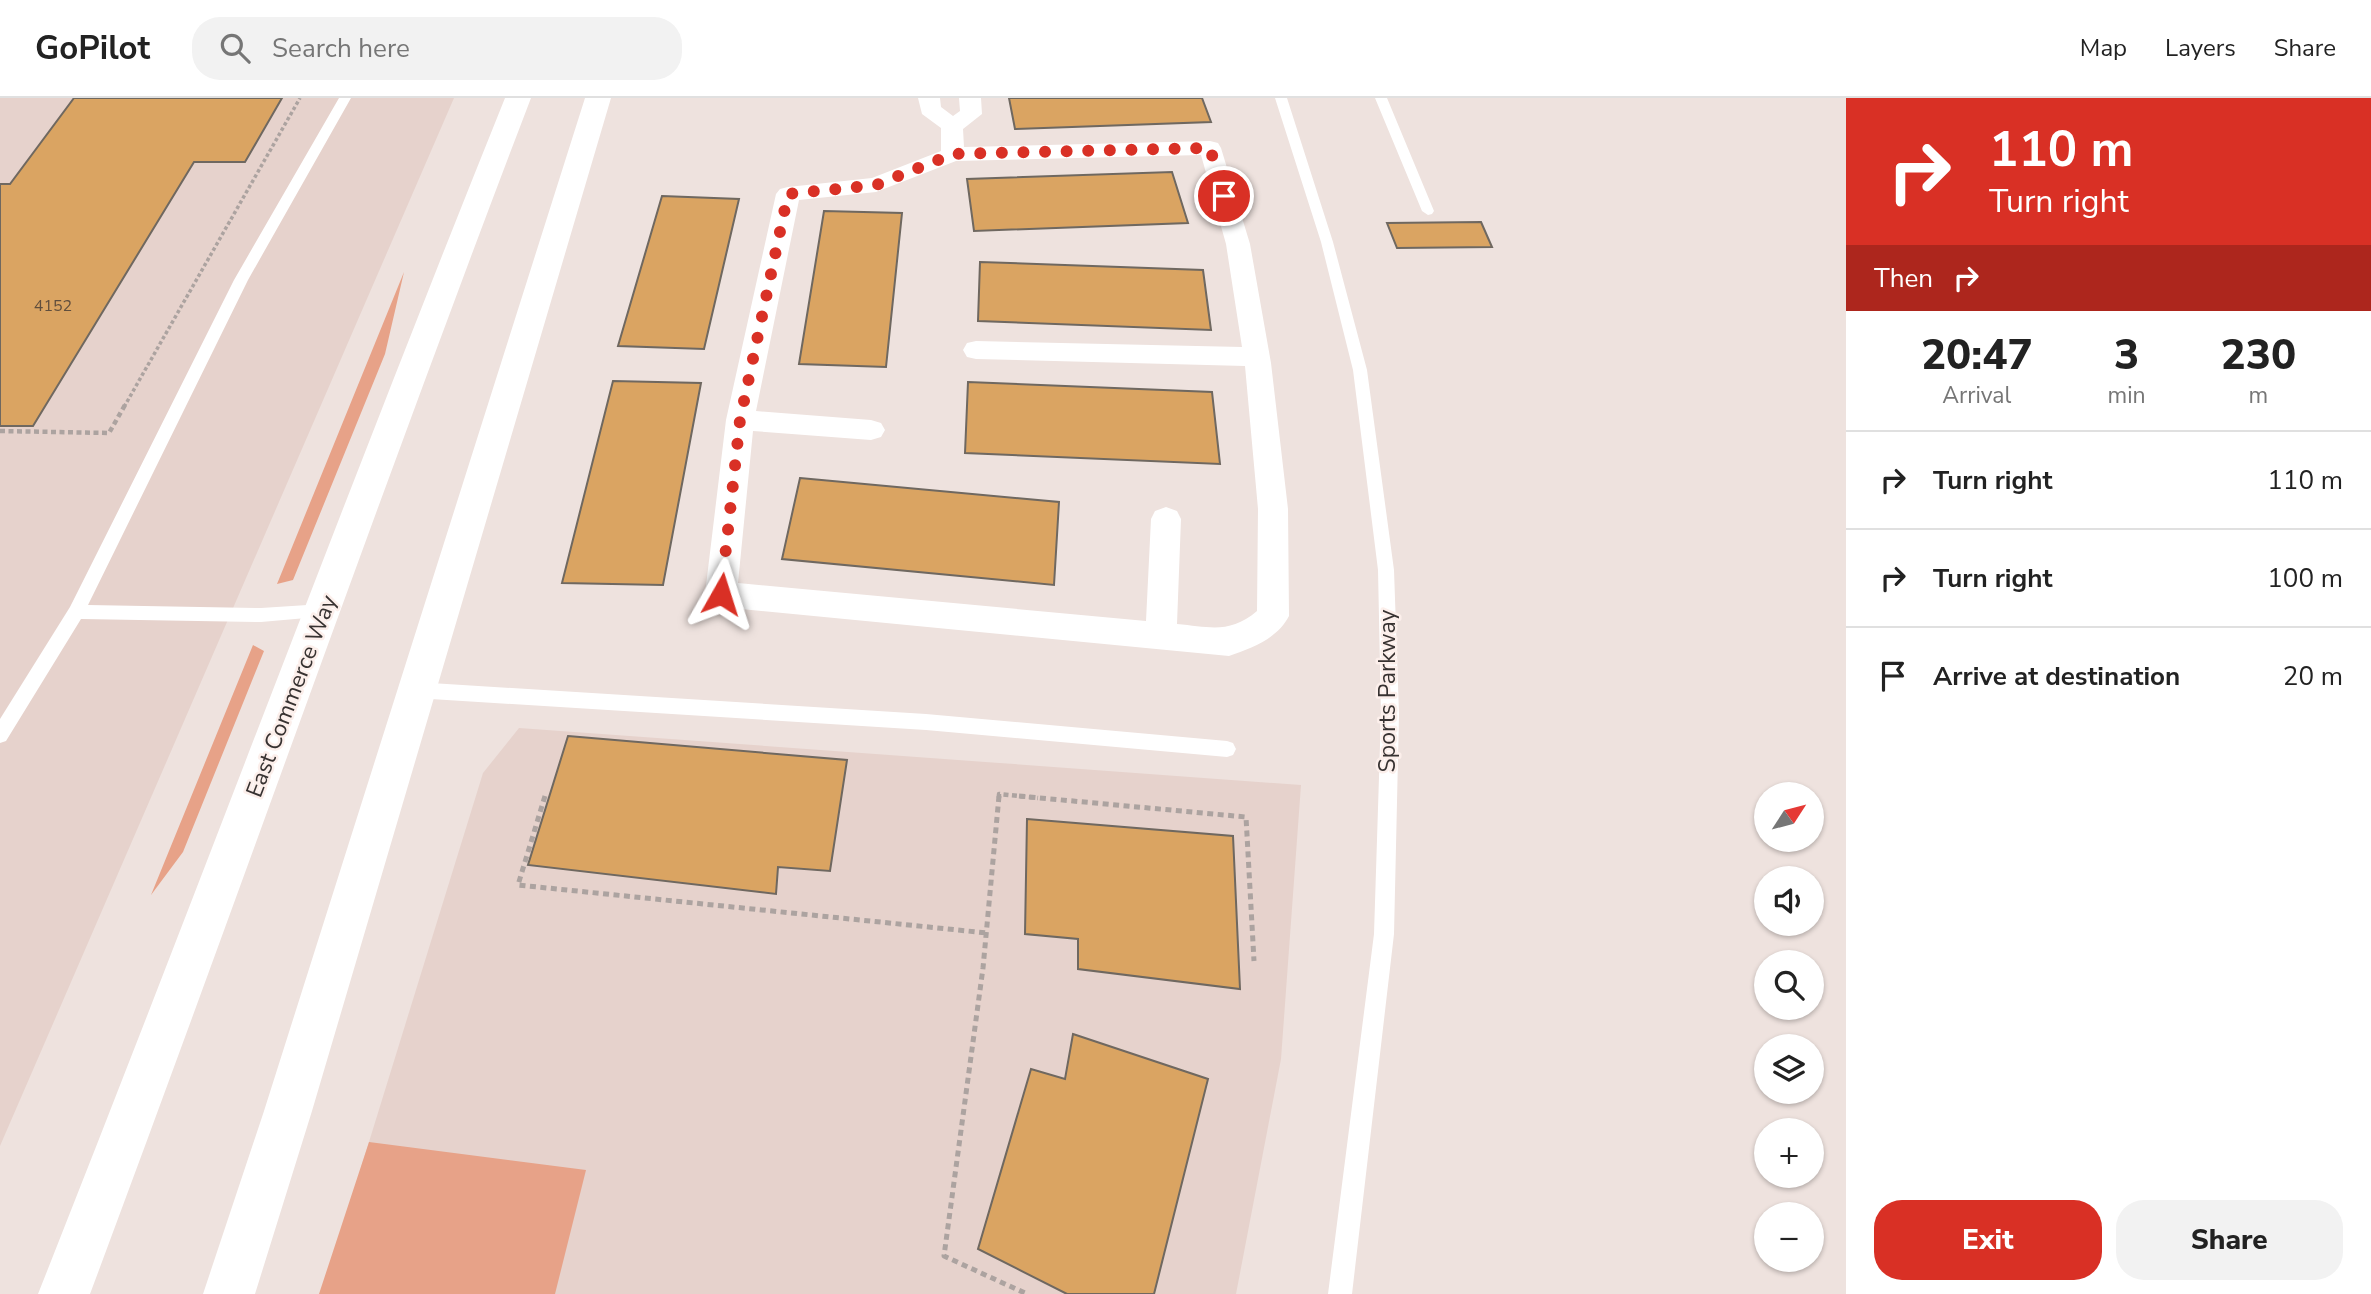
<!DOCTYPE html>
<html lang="en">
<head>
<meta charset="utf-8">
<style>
  :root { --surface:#fff; --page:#f2f2f2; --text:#222; --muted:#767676; --line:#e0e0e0; --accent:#d93025 }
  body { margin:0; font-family:"Nunito Sans",sans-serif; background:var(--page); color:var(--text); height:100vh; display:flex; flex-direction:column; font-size:26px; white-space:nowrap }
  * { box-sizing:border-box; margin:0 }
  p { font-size:23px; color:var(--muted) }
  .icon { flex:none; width:38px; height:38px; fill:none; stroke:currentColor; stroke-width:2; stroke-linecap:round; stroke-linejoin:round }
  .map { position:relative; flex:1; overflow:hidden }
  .panel { display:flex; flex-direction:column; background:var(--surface); width:525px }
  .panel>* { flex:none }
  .top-card { background:#d93025; color:#fff; overflow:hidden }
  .needle { width:46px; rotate:54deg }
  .tools { position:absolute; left:1754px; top:684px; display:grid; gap:14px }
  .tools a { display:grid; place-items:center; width:70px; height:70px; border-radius:50%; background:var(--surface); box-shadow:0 2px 5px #0004; font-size:35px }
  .pin { position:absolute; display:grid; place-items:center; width:60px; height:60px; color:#fff; margin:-30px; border:4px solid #fff; border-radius:50%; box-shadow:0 2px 7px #0007 }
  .me { position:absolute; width:77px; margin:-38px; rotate:6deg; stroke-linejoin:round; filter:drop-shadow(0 0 5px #0008) }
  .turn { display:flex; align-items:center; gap:24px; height:147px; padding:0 28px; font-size:32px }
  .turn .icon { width:91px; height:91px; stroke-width:2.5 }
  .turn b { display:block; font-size:49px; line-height:60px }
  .then { display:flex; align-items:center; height:66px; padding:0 28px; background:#0003; gap:14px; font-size:26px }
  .eta { display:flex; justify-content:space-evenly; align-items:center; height:119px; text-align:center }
  .eta b { font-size:42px; font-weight:800; line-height:49px }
  .primary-button { display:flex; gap:14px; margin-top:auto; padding:14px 28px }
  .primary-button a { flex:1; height:80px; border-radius:28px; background:var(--accent); color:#fff; font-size:28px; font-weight:800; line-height:80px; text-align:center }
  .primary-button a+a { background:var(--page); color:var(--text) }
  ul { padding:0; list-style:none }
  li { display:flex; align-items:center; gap:21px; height:98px; padding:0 28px; border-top:2px solid var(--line) }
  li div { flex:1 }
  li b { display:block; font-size:26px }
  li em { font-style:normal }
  header { display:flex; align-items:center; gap:42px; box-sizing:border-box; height:98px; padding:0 35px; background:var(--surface); border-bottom:2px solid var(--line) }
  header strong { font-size:33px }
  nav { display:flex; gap:38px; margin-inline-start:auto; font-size:24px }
  .search { width:490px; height:63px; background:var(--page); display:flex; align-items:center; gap:18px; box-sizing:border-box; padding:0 24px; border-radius:28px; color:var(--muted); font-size:26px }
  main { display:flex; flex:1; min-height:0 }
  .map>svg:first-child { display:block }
  .built { fill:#e6d2cc }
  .green { fill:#e7a288 }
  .building { fill:#daa462; stroke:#6f6860; stroke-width:2 }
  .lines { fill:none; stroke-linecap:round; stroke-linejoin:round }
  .path-far2 { stroke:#aca3a0; stroke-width:3.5; stroke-dasharray:3.5 2.5; stroke-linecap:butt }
  .path-far1 { stroke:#aca3a0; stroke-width:4.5; stroke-dasharray:5 3.5; stroke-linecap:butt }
  .path { stroke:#aca3a0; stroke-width:5; stroke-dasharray:6 4.5; stroke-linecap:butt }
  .service { fill:#fff; fill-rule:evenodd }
  .minor { fill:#fff; fill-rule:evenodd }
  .secondary { fill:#fff; fill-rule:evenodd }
  .route { stroke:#d93025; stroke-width:12; stroke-dasharray:0 21.6 }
  .labels { text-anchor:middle; stroke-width:5; stroke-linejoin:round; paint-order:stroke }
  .far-number-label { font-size:16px; fill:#604e3d }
  .street-label { font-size:23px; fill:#373231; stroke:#fcefeb }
</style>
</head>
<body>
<header>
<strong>GoPilot</strong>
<div class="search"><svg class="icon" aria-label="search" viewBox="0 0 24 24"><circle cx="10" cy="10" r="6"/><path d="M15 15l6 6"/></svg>Search here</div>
<nav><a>Map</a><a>Layers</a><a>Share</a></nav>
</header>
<main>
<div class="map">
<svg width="1846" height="1196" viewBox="0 0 1846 1196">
  <rect width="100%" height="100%" fill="#eee2de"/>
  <path class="built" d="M 0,0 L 454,0 L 0,1048 Z
    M 519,630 L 1301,687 L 1281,961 L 1236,1196 L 322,1196 L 483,675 Z"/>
  <path class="green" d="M 404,174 L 385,256 L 293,482 L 277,486 Z
    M 253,547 L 264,553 L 183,754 L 151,797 Z
    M 369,1044 L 586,1072 L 555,1196 L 319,1196 Z"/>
  <path class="building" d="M 74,0 L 282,0 L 245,64 L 194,64 L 33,328 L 0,328 L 0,86 L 10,86 Z
    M 1009,0 L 1202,0 L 1211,24 L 1015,31 Z
    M 1172,74 L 1188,125 L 974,133 L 967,81 Z
    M 662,98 L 739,101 L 704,251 L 618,248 Z
    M 824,113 L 902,115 L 886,269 L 799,266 Z
    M 1481,124 L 1492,149 L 1397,150 L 1387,125 Z
    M 980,164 L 1203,172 L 1211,232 L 978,223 Z
    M 613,283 L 701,285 L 663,487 L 562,485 Z
    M 968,284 L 1212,294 L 1220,366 L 965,355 Z
    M 800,380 L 1059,404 L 1054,487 L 782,461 Z
    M 568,638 L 847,662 L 830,773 L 778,769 L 776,796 L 528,767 Z
    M 1027,721 L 1233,738 L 1240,891 L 1078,871 L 1078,841 L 1025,836 Z
    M 1073,936 L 1208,981 L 1154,1196 L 1067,1196 L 978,1151 L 1031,971 L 1065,981 Z"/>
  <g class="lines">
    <path class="path-far2" d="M 124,309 L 300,0"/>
    <path class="path-far1" d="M 0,333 L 109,335 L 125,307
      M 999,700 L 999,696 L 1038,700"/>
    <path class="path" d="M 545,698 L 518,787 L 987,835
      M 999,698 L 983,870 L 944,1158 L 1027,1196
      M 1019,698 L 1246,719 L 1254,863"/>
    <path class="service" d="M 339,0 L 351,0 L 248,182 L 88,507 L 261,510 L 323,506 L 329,508 L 331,513 L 329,518 L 261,524 L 81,521 L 6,643 L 0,645 L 0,621 L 70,509 L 234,182 Z
      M 1275,0 L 1287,0 L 1333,144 L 1367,272 L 1394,472 L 1399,616 L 1394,836 L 1352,1196 L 1328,1196 L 1374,836 L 1381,616 L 1378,472 L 1353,272 L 1321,144 Z
      M 1375,0 L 1387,0 L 1434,113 L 1432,116 L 1428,117 L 1422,113 Z
      M 415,584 L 926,616 L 1227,643 L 1233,645 L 1236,651 L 1233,657 L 1227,659 L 926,632 L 415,600 L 409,597 L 406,592 L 409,587 Z"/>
    <path class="minor" d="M 918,0 L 940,0 L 941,9 L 953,18 L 960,13 L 959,0 L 981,0 L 982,16 L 963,31 L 964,49 L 1210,43 L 1218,45 L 1221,50 L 1250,146 L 1271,265 L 1288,411 L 1289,518 C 1277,541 1252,550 1229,558 L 721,509 L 710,505 L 705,496 L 726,322 L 776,96 L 780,91 L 788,89 L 872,80 L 941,53 L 941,30 L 922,16 ZM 1201,57 L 1226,146 L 1242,249 L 976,243 L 967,245 L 963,252 L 967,259 L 976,261 L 1245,268 L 1258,411 L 1257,513 C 1230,536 1210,529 1177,526 L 1181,421 L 1177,413 L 1166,409 L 1155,413 L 1151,421 L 1146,523 L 738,485 L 753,333 L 871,342 L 881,339 L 885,332 L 881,325 L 871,322 L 756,313 L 799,102 L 876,94 L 956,63 Z"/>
    <path class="secondary" d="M 505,0 L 531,0 C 379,397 239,798 90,1196 L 38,1196 C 196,798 345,397 505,0 Z
      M 585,0 L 611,0 L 312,1013 L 255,1196 L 203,1196 L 264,1013 Z"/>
  </g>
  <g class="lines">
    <path class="route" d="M 721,496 L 740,322 L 788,96 L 876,87 L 953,56 L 1210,50 L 1224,98"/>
  </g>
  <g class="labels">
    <g class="far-number-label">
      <text x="53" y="213">4152</text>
    </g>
    <g class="street-label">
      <text transform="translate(1387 593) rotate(-90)" y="8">Sports Parkway</text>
      <text transform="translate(291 598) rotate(-69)" y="8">East Commerce Way</text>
    </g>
  </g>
</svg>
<div class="tools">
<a><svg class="needle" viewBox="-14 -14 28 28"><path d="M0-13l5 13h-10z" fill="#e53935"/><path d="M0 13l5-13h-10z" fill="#767676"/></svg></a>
<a><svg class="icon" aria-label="sound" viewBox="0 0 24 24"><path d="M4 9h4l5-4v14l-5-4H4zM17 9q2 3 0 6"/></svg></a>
<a><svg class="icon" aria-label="search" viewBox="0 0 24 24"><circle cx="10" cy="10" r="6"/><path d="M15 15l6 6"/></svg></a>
<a><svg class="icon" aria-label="layers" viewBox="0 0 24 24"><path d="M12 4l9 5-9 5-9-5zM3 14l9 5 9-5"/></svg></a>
<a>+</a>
<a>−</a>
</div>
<div class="pin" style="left:1224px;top:98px;background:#d93025"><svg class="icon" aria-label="arrive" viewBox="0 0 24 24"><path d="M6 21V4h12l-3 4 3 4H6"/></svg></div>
<svg class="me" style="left:721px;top:496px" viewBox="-20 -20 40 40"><path d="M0-17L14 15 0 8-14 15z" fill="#d93025" stroke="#fff" stroke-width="4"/></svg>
</div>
<section class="panel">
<div class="top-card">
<div class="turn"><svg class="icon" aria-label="right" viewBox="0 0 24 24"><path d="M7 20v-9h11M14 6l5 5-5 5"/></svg><div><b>110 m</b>Turn right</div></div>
<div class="then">Then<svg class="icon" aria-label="right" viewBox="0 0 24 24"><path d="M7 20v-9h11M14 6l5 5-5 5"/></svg></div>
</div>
<div class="eta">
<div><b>20:47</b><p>Arrival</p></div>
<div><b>3</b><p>min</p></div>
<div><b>230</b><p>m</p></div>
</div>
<ul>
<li><svg class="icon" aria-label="right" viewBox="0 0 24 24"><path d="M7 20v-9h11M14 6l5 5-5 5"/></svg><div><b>Turn right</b></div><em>110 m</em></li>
<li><svg class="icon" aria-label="right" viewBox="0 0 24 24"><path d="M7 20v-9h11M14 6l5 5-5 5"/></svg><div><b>Turn right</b></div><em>100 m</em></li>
<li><svg class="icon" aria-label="arrive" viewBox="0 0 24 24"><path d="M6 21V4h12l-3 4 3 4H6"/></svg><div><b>Arrive at destination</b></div><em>20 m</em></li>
</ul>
<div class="primary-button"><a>Exit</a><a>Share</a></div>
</section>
</main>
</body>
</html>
